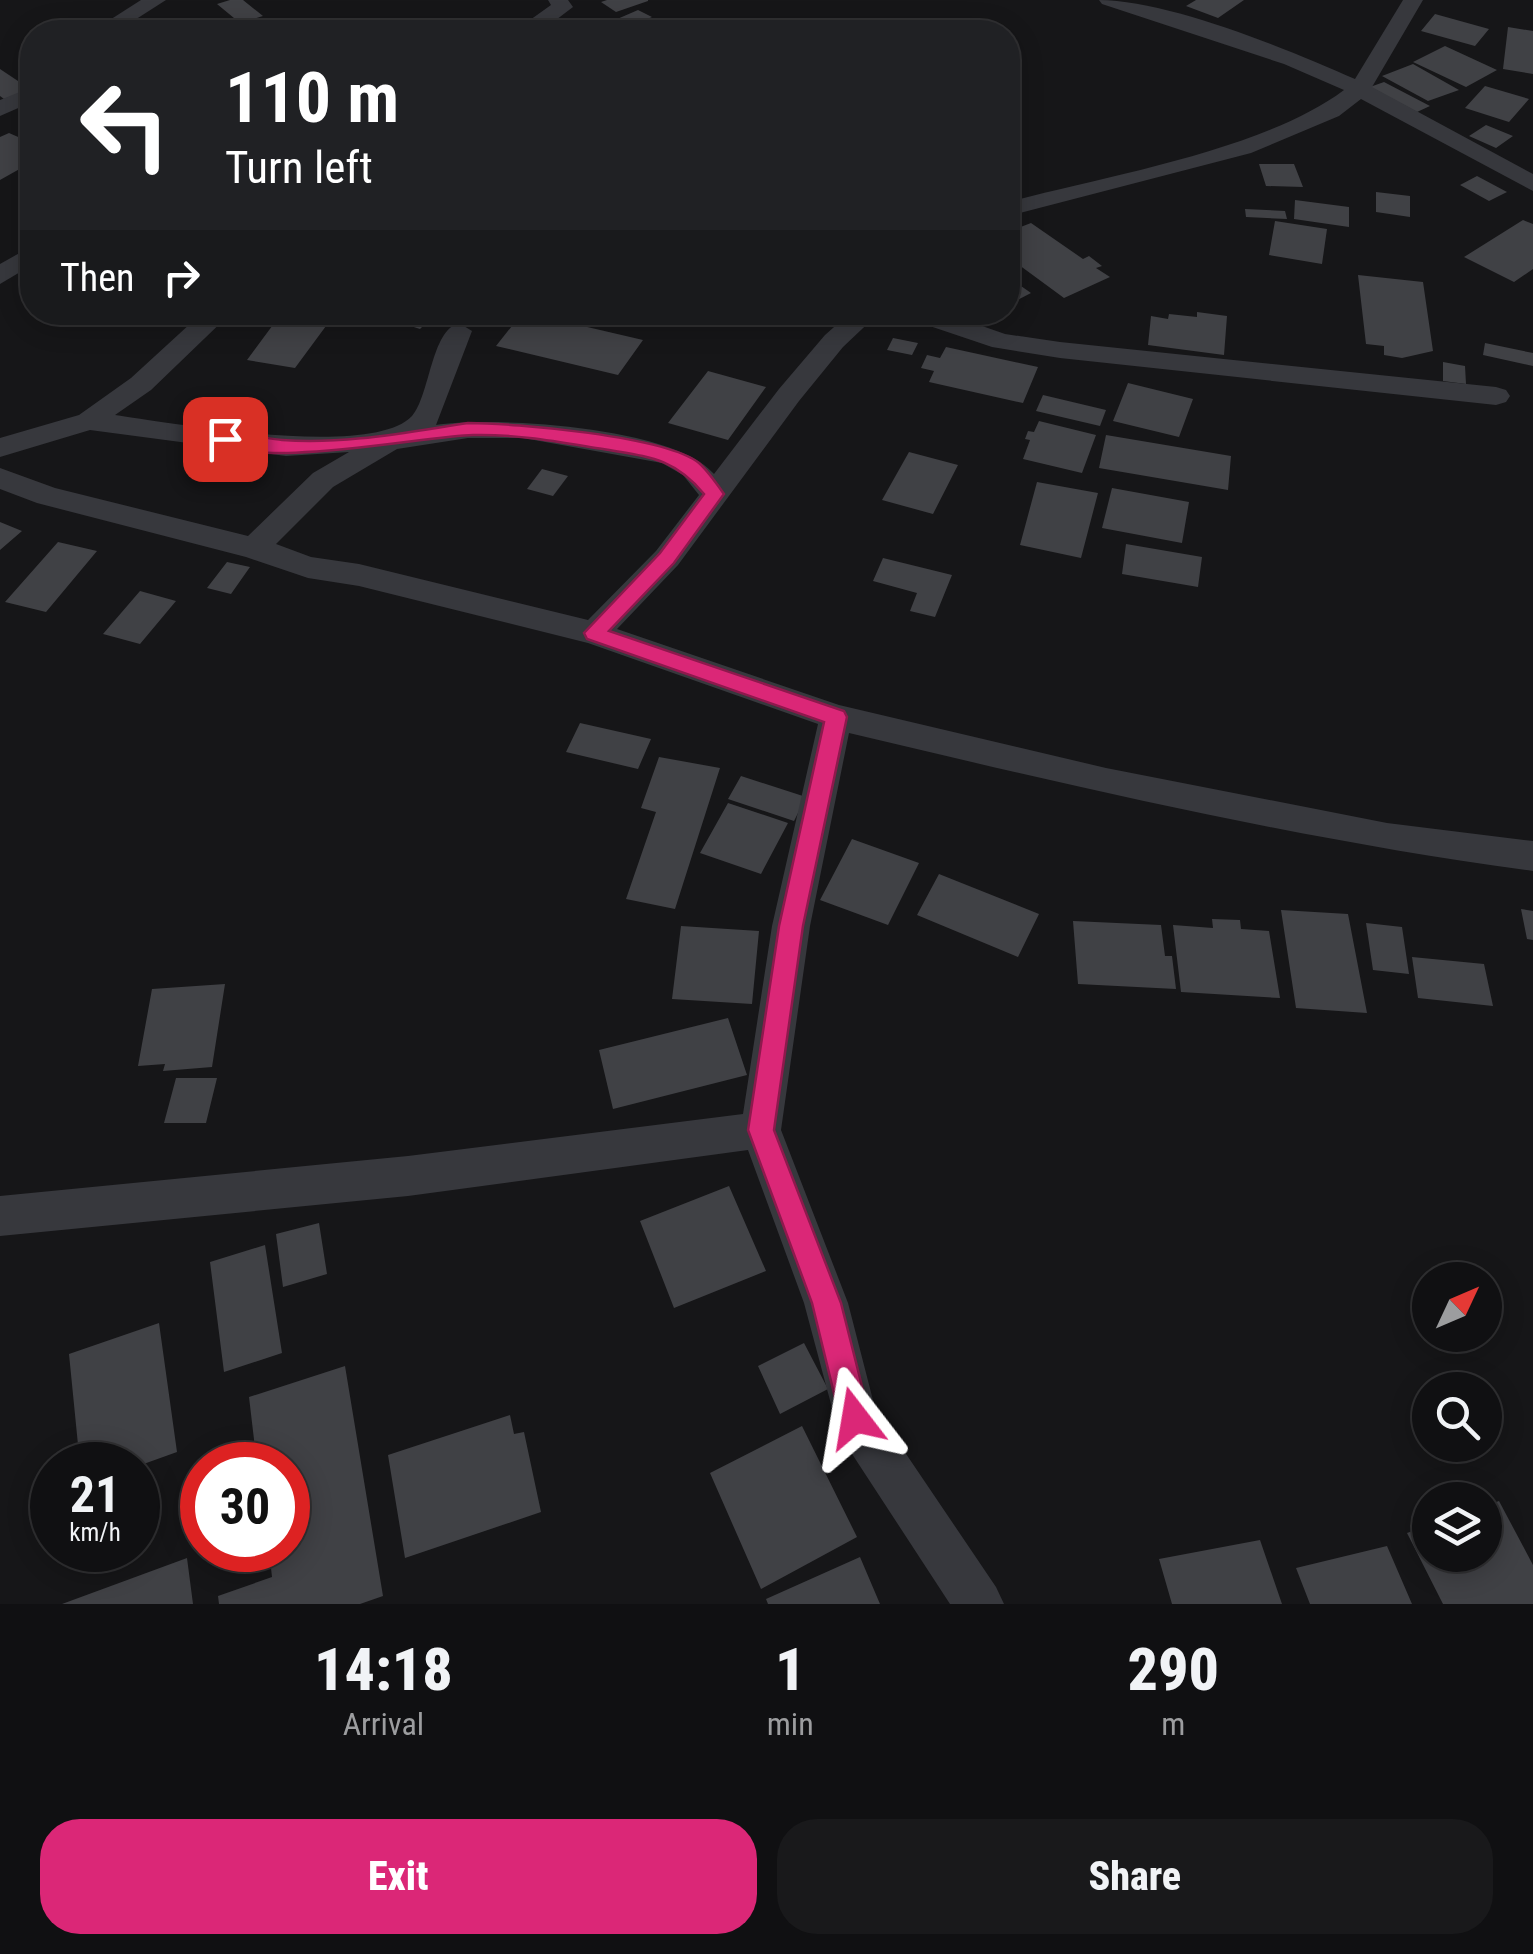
<!DOCTYPE html>
<html lang="en">
<head>
<meta charset="utf-8">
<style>
  :root { --surface:#101012; --page:#19191b; --text:#f1f3f6; --muted:#9c9d9f; --line:#303032; --accent:#db2777 }
  body { margin:0; font-family:"Roboto Condensed",sans-serif; background:var(--page); color:var(--text); height:100vh; display:flex; flex-direction:column; font-size:38px; white-space:nowrap }
  * { box-sizing:border-box; margin:0 }
  p { font-size:32px; color:var(--muted) }
  .icon { flex:none; width:55px; height:55px; fill:none; stroke:currentColor; stroke-width:2; stroke-linecap:round; stroke-linejoin:round }
  .map { position:relative; height:1604px; overflow:hidden }
  .drawer { display:flex; flex-direction:column; background:var(--surface); flex:1 }
  .drawer>* { flex:none }
  .top-card { position:absolute; left:20px; top:20px; width:1000px; height:305px; border-radius:40px; box-shadow:0 5px 25px #0003,0 0 0 2px var(--line); background:#202124; color:#fff; overflow:hidden }
  .needle { width:65px; rotate:46deg }
  .controls { position:absolute; left:1412px; top:1262px; display:grid; gap:20px }
  .controls a { display:grid; place-items:center; width:90px; height:90px; border-radius:50%; background:var(--surface); box-shadow:0 5px 25px #0003,0 0 0 2px var(--line); font-size:50px }
  .speed { position:absolute; left:30px; top:1442px; display:flex; gap:20px; font-size:50px; font-weight:700; text-align:center }
  .speed>* { display:grid; place-content:center; width:130px; height:130px; border-radius:50%; background:var(--surface); box-shadow:0 5px 25px #0003,0 0 0 2px var(--line); line-height:1 }
  .speed small { font-size:25px; font-weight:400 }
  .speed .limit { border:15px solid #d22; background:#fff; color:#111 }
  .pin { position:absolute; display:grid; place-items:center; width:85px; height:85px; color:#fff; margin:-42px; border-radius:20px; box-shadow:0 5px 15px #0006 }
  .me { position:absolute; width:110px; margin:-55px; rotate:346deg; stroke-linejoin:round; filter:drop-shadow(0 0 8px #0008) }
  .turn { display:flex; align-items:center; gap:35px; height:210px; padding:0 40px; font-size:45px }
  .turn .icon { width:130px; height:130px; stroke-width:2.5 }
  .turn b { display:block; font-size:70px; line-height:85px }
  .then { display:flex; align-items:center; height:95px; padding:0 40px; background:#0003; gap:20px; font-size:38px }
  .eta { display:flex; justify-content:space-evenly; align-items:center; height:170px; text-align:center }
  .eta b { font-size:60px; font-weight:800; line-height:70px }
  .button { display:flex; gap:20px; margin-top:auto; padding:20px 40px }
  .button a { flex:1; height:115px; border-radius:40px; background:var(--accent); color:#fff; font-size:40px; font-weight:800; line-height:115px; text-align:center }
  .button a+a { background:var(--page); color:var(--text) }
  .map>svg:first-child { display:block }
  .building { fill:#404145 }
  .lines { fill:none; stroke-linecap:round; stroke-linejoin:round }
  .street { fill:#37383d; fill-rule:evenodd }
  .route { fill:#db2777; stroke:#8e194d; stroke-width:2.5 }
</style>
</head>
<body>
<div class="map">
<svg width="1533" height="1604" viewBox="0 0 1533 1604">
  <rect width="100%" height="100%" fill="#161618"/>
  <path class="building" d="M 230,0 L 243,0 L 263,16 L 240,23 L 217,4 Z
    M 607,0 L 648,0 L 648,1 L 616,12 L 601,2 Z
    M 1196,0 L 1244,0 L 1218,18 L 1186,6 Z
    M 638,10 L 652,17 L 622,30 L 608,23 Z
    M 1435,14 L 1489,29 L 1475,46 L 1421,31 Z
    M 1508,27 L 1533,31 L 1533,74 L 1503,69 Z
    M 1445,46 L 1497,70 L 1466,87 L 1413,62 Z
    M 1413,64 L 1459,90 L 1428,101 L 1382,76 Z
    M 0,69 L 30,89 L 4,99 L 0,96 Z
    M 1384,82 L 1430,106 L 1417,112 L 1370,87 Z
    M 1485,86 L 1529,99 L 1509,122 L 1465,108 Z
    M 1486,125 L 1513,136 L 1496,148 L 1469,136 Z
    M 9,133 L 32,143 L 32,162 L 0,180 L 0,137 Z
    M 1259,164 L 1294,164 L 1303,187 L 1266,186 Z
    M 1477,176 L 1507,192 L 1489,201 L 1460,185 Z
    M 1376,192 L 1410,196 L 1410,217 L 1376,212 Z
    M 1295,200 L 1349,207 L 1349,227 L 1294,219 Z
    M 1245,209 L 1285,211 L 1287,219 L 1246,217 Z
    M 1523,220 L 1533,224 L 1533,269 L 1514,282 L 1464,257 Z
    M 1275,221 L 1327,229 L 1322,264 L 1269,255 Z
    M 1031,223 L 1083,259 L 1089,256 L 1102,266 L 1096,268 L 1110,277 L 1064,298 L 1008,257 L 1008,232 Z
    M 1358,275 L 1423,282 L 1433,351 L 1402,358 L 1384,355 L 1384,346 L 1366,344 Z
    M 1008,277 L 1031,293 L 1008,305 Z
    M 290,312 L 341,312 L 331,324 Z
    M 367,312 L 437,312 L 420,329 Z
    M 523,312 L 643,340 L 618,375 L 496,346 Z
    M 575,312 L 641,312 L 630,327 Z
    M 1197,312 L 1227,316 L 1224,355 L 1148,345 L 1151,316 L 1168,319 L 1169,314 L 1197,317 Z
    M 278,318 L 326,326 L 295,368 L 247,360 Z
    M 893,338 L 918,343 L 912,355 L 887,350 Z
    M 1485,343 L 1533,353 L 1533,366 L 1483,355 Z
    M 946,347 L 1038,367 L 1023,403 L 929,382 L 934,371 L 921,368 L 927,355 L 940,358 Z
    M 1443,362 L 1465,366 L 1466,384 L 1443,381 Z
    M 708,371 L 766,387 L 728,440 L 668,423 Z
    M 1128,383 L 1193,399 L 1179,437 L 1113,421 Z
    M 1043,395 L 1106,410 L 1100,426 L 1036,411 Z
    M 1039,421 L 1096,435 L 1082,473 L 1023,459 L 1030,440 L 1025,439 L 1028,431 L 1034,432 Z
    M 1106,435 L 1231,456 L 1228,490 L 1099,468 Z
    M 909,452 L 958,465 L 933,514 L 882,500 Z
    M 542,469 L 568,476 L 553,496 L 527,489 Z
    M 1037,482 L 1098,493 L 1081,558 L 1020,545 Z
    M 1112,488 L 1189,502 L 1182,543 L 1102,528 Z
    M 0,522 L 22,531 L 0,550 Z
    M 58,542 L 97,551 L 46,612 L 5,602 Z
    M 1126,544 L 1202,557 L 1198,587 L 1122,574 Z
    M 883,558 L 952,575 L 935,617 L 910,611 L 917,593 L 873,581 Z
    M 227,562 L 250,567 L 231,594 L 207,588 Z
    M 140,591 L 176,601 L 140,644 L 103,634 Z
    M 580,723 L 651,739 L 638,769 L 566,752 Z
    M 659,757 L 720,768 L 675,909 L 626,899 L 656,812 L 641,808 Z
    M 741,776 L 806,797 L 794,821 L 728,799 Z
    M 728,803 L 788,823 L 761,874 L 700,853 Z
    M 852,839 L 919,863 L 888,925 L 820,900 Z
    M 939,874 L 1039,914 L 1018,957 L 917,915 Z
    M 1521,909 L 1533,911 L 1533,940 L 1527,939 Z
    M 1281,910 L 1348,914 L 1367,1013 L 1296,1008 Z
    M 1212,919 L 1240,920 L 1241,929 L 1269,931 L 1280,998 L 1181,992 L 1173,925 L 1213,928 Z
    M 1073,921 L 1161,925 L 1165,956 L 1172,956 L 1176,989 L 1078,984 Z
    M 1366,923 L 1402,927 L 1409,974 L 1373,970 Z
    M 681,926 L 759,931 L 752,1004 L 672,999 Z
    M 1412,957 L 1484,964 L 1493,1006 L 1418,998 Z
    M 225,984 L 212,1067 L 163,1071 L 165,1064 L 138,1066 L 152,989 Z
    M 728,1018 L 747,1075 L 613,1109 L 599,1050 Z
    M 176,1078 L 217,1078 L 206,1123 L 164,1123 Z
    M 729,1186 L 766,1271 L 674,1308 L 640,1221 Z
    M 319,1223 L 327,1274 L 283,1287 L 276,1234 Z
    M 265,1245 L 282,1353 L 224,1372 L 210,1262 Z
    M 159,1323 L 177,1452 L 138,1466 L 80,1465 L 69,1354 Z
    M 804,1343 L 828,1389 L 780,1414 L 758,1366 Z
    M 345,1366 L 383,1596 L 360,1604 L 219,1604 L 218,1596 L 272,1577 L 269,1550 L 288,1550 L 288,1465 L 257,1465 L 249,1397 Z
    M 510,1415 L 514,1434 L 524,1432 L 541,1512 L 405,1558 L 388,1455 Z
    M 802,1426 L 857,1537 L 761,1589 L 710,1473 Z
    M 1499,1501 L 1533,1565 L 1533,1604 L 1443,1604 L 1407,1533 L 1430,1525 L 1430,1555 L 1485,1555 L 1485,1506 Z
    M 1260,1540 L 1282,1604 L 1172,1604 L 1159,1559 Z
    M 1387,1546 L 1412,1604 L 1310,1604 L 1296,1568 Z
    M 860,1557 L 880,1604 L 768,1604 L 766,1599 Z
    M 187,1558 L 193,1604 L 62,1604 Z"/>
  <g class="lines">
    <path class="street" d="M 141,0 L 166,0 L 116,32 L 91,32 Z
      M 548,0 L 568,0 L 573,7 L 544,29 L 494,32 L 497,27 L 530,20 L 551,5 Z
      M 1099,0 C 1168,0 1290,50 1355,79 L 1403,0 L 1423,0 L 1372,87 L 1533,174 L 1533,191 L 1361,99 L 1339,116 L 1251,153 L 1008,216 L 1008,202 C 1106,176 1264,150 1344,90 L 1284,64 L 1102,4 Z
      M 32,87 L 32,102 L 0,116 L 0,100 Z
      M 32,246 L 32,265 L 0,284 L 0,264 Z
      M 203,312 L 232,312 L 151,390 L 115,415 C 172,423 372,459 412,416 C 430,396 431,330 459,323 L 472,331 L 436,425 C 496,416 675,427 714,474 L 779,389 L 825,335 L 851,312 L 880,312 L 843,347 L 799,401 L 678,565 L 617,629 L 839,705 L 1106,768 L 1387,823 L 1533,841 L 1533,871 C 1302,840 1076,787 849,733 L 810,926 L 781,1130 L 848,1303 L 875,1408 L 996,1587 L 1004,1604 L 950,1604 L 839,1434 L 804,1303 L 748,1150 L 408,1196 L 0,1236 L 0,1196 L 408,1156 L 743,1114 L 772,926 L 818,724 L 588,643 L 359,586 L 308,578 L 246,557 L 37,503 L 0,489 L 0,468 L 55,488 L 248,536 L 313,473 L 349,452 L 286,456 L 90,430 L 0,457 L 0,438 L 79,415 L 131,378 ZM 468,438 L 523,438 L 662,463 L 683,475 L 699,495 L 656,551 L 588,620 L 359,564 L 311,557 L 276,544 L 333,487 L 397,449 Z
      M 902,312 L 942,312 L 1005,334 L 1060,342 L 1496,387 L 1506,390 L 1510,396 L 1506,402 L 1496,405 L 1060,358 L 992,347 L 906,318 Z"/>
  </g>
  <path class="route" d="M 468,423 C 515,423 665,436 699,463 C 708,471 717,484 724,494 L 674,563 L 609,631 L 844,711 L 847,717 L 803,926 L 774,1130 L 841,1303 L 870,1418 L 866,1428 L 855,1433 L 845,1428 L 840,1418 L 812,1303 L 748,1130 L 779,926 L 824,722 L 587,639 L 584,633 L 660,553 L 704,494 C 673,457 648,457 603,449 C 559,442 518,434 473,435 C 423,436 251,472 215,439 C 229,426 264,439 282,440 C 343,445 408,432 468,423 Z"/>
</svg>
<div class="controls">
<a><svg class="needle" viewBox="-14 -14 28 28"><path d="M0-13l5 13h-10z" fill="#e53935"/><path d="M0 13l5-13h-10z" fill="#9c9d9f"/></svg></a>
<a><svg class="icon" aria-label="search" viewBox="0 0 24 24"><circle cx="10" cy="10" r="6"/><path d="M15 15l6 6"/></svg></a>
<a><svg class="icon" aria-label="layers" viewBox="0 0 24 24"><path d="M12 4l9 5-9 5-9-5zM3 14l9 5 9-5"/></svg></a>
</div>
<div class="speed"><div>21<small>km/h</small></div><div class="limit">30</div></div>
<div class="pin" style="left:225px;top:439px;background:#d93025"><svg class="icon" aria-label="arrive" viewBox="0 0 24 24"><path d="M6 21V4h12l-3 4 3 4H6"/></svg></div>
<svg class="me" style="left:855px;top:1418px" viewBox="-20 -20 40 40"><path d="M0-17L14 15 0 8-14 15z" fill="#db2777" stroke="#fff" stroke-width="4"/></svg>
<div class="top-card">
<div class="turn"><svg class="icon" aria-label="left" viewBox="0 0 24 24"><path d="M17 20v-9H6M10 6l-5 5 5 5"/></svg><div><b>110 m</b>Turn left</div></div>
<div class="then">Then<svg class="icon" aria-label="right" viewBox="0 0 24 24"><path d="M7 20v-9h11M14 6l5 5-5 5"/></svg></div>
</div>
</div>
<section class="drawer">
<div class="eta">
<div><b>14:18</b><p>Arrival</p></div>
<div><b>1</b><p>min</p></div>
<div><b>290</b><p>m</p></div>
</div>
<div class="button"><a>Exit</a><a>Share</a></div>
</section>
</body>
</html>
